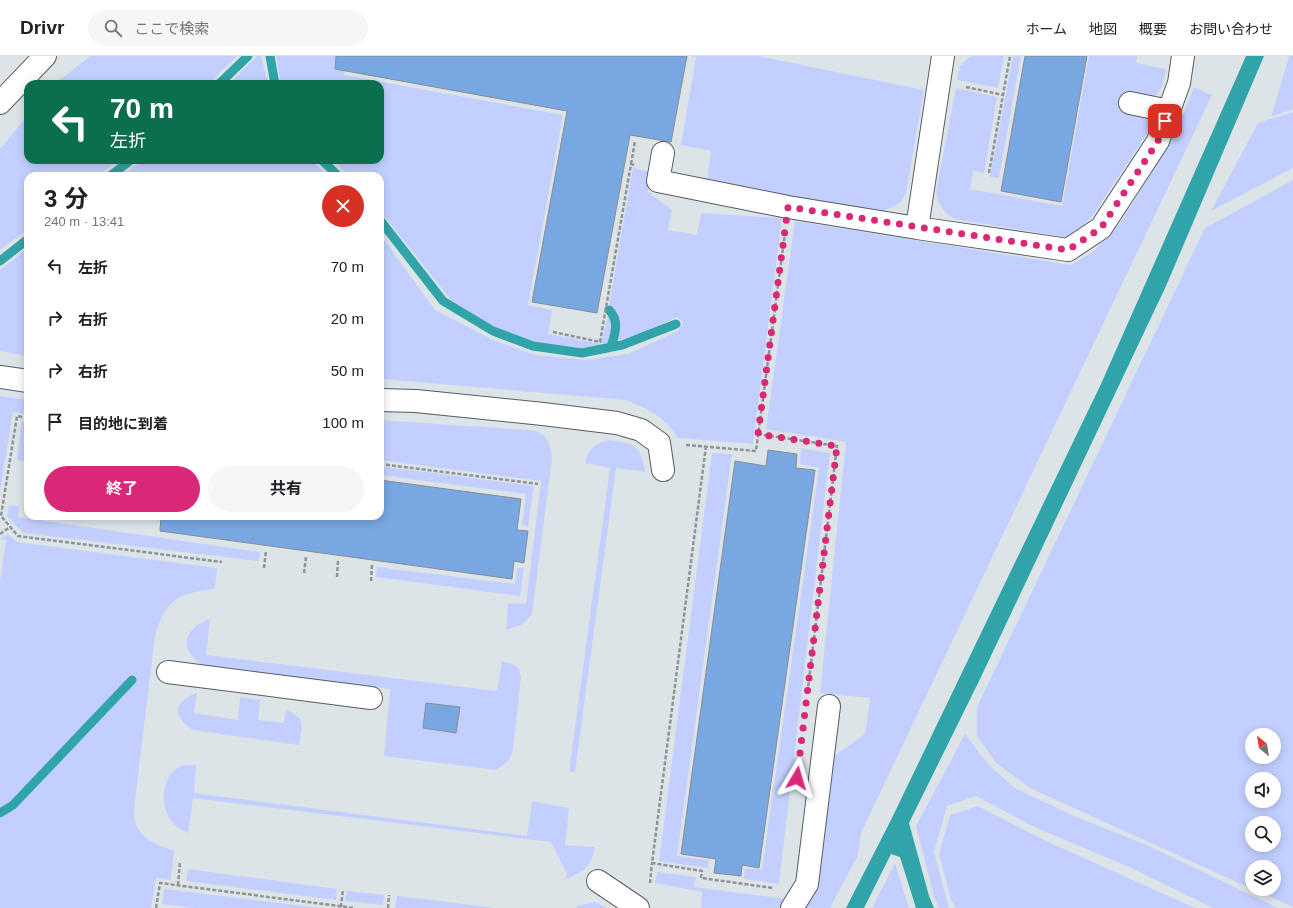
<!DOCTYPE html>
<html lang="ja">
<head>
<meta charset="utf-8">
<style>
  :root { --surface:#fff; --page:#f6f6f6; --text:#202124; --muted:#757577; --line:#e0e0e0; --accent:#db2777 }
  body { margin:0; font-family:Helvetica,"Noto Sans JP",sans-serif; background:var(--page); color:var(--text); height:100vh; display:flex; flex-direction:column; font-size:15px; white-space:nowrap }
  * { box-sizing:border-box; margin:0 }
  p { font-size:13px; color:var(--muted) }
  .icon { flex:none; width:22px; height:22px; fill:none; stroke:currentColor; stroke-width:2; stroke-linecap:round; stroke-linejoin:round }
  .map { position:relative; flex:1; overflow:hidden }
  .side { position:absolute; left:24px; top:116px; width:360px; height:348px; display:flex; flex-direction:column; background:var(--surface); border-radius:12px; box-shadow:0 2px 10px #0003 }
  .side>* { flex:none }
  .guide { position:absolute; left:24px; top:24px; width:360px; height:84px; border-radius:12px; box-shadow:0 2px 10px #0003; background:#0b6e4f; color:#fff; overflow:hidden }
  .needle { width:26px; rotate:330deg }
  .buttons { position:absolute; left:1245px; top:672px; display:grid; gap:8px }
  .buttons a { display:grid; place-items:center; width:36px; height:36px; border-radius:50%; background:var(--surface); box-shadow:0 2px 10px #0003; font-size:20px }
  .pin { position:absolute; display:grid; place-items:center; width:34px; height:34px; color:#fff; margin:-17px; border-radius:8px; box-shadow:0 2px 6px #0006 }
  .me { position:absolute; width:44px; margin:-22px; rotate:7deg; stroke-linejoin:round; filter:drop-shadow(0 0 3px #0008) }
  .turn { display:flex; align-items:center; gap:14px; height:84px; padding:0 20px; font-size:18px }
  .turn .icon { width:52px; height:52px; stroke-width:2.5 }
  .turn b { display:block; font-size:28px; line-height:34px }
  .round { display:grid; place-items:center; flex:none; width:42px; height:42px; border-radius:21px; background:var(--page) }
  .summary { display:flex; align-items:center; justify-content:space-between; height:68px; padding:0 20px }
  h1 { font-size:24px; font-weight:700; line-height:30px }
  .cta { display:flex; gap:8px; margin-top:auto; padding:8px 20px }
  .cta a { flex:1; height:46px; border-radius:24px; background:var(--accent); color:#fff; font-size:16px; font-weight:700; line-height:46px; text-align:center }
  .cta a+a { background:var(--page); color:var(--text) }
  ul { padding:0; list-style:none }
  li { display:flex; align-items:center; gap:12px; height:52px; padding:0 20px }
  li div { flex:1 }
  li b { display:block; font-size:15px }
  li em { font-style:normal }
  header { display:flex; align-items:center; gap:24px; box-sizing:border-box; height:56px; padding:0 20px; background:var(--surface); border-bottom:1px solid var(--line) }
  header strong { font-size:19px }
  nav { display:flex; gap:22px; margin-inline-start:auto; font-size:14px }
  .search { width:280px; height:36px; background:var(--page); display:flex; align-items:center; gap:10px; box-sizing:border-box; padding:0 14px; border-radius:22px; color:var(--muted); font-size:15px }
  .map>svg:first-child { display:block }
  .green { fill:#c3d0ff; fill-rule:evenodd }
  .water { fill:#30a4a8 }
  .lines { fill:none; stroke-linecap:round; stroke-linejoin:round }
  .stream { stroke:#30a4a8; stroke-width:9 }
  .building { fill:#78a7e2; stroke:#898d93 }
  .minor-casing { stroke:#565c60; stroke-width:24 }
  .path { stroke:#8e9396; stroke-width:2.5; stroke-dasharray:4 2; stroke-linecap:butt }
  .minor { stroke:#fff; stroke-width:22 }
  .route { stroke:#db2777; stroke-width:7; stroke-dasharray:0 12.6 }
</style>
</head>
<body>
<header>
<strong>Drivr</strong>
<div class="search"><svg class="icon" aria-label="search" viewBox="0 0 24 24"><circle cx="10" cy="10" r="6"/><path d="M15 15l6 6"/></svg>ここで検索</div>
<nav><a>ホーム</a><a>地図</a><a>概要</a><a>お問い合わせ</a></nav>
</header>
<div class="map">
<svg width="1293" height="852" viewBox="0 0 1293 852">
  <rect width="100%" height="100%" fill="#dde4e8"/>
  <path class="green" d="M 90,0 L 237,0 L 208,28 L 55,28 Z
    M 257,0 L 261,0 L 268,28 L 229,28 Z
    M 276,0 L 345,0 L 348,1 L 344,19 L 563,59 L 528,249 L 552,254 L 548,278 L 601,288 L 608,259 C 615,270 612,278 608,289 L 581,294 L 534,287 L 495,273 L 451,244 L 380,155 L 380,120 L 349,120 L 333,104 L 380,104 L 380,28 L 281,28 Z
    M 690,0 L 758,0 L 924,34 L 906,137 L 900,147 L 882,156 L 707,126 L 711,95 L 681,89 L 696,1 Z
    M 970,0 L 1004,0 L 998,32 L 957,24 L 960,10 Z
    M 1013,0 L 1021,0 L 999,122 L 990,121 Z
    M 1089,0 L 1137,0 L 1136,7 L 1166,13 L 1162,31 L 1154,42 L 1145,61 L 1150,64 L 1152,70 L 1093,159 L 1082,171 L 1068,182 L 955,163 C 942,156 939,149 936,136 L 956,32 L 997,41 L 984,117 L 973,115 L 970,133 L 1062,150 Z
    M 1289,0 L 1293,0 L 1293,53 L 1271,61 Z
    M 1194,31 L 1212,39 L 861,777 L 858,799 L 830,852 L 804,852 L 816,829 L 834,700 L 865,678 L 870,642 L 820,637 L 846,386 L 766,373 L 795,165 L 1071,209 L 1094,195 L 1122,164 L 1175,79 Z
    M 1293,56 L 1293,112 L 1211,155 L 1258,67 Z
    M 28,59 L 28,104 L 118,104 L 97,120 L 28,120 L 28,173 L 0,194 L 0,93 Z
    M 144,104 L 311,104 L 328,120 L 122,120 Z
    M 633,112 L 652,116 L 648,136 L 672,154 L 668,174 L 697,179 L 701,157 L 782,162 L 753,388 L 678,382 C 664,360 649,354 626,344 L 380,323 L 380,192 L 383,182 L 435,254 L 495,285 L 536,299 L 586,304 L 628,298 L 678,275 L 683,266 L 676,261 L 649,275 L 616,285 C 622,271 619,259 609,248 Z
    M 1293,124 L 1293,851 L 1253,833 L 1274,833 L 1274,811 L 1252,811 L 1252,833 L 1032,733 L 996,707 L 977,680 L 977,651 L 1205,172 ZM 1252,679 L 1274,679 L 1274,701 L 1252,701 ZM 1252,723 L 1274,723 L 1274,745 L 1252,745 ZM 1252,767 L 1274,767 L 1274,789 L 1252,789 Z
    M 28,192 L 28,300 L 0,295 L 0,214 Z
    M 0,340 L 28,344 L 28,358 L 13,356 L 0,435 Z
    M 380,364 L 529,374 C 547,376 550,386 552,403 L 532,558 L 527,564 L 521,569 L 506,574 L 508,547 L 526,548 L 541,425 L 380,404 Z
    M 22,365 L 28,366 L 24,405 L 17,404 Z
    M 608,384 C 634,387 641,389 645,416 L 616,412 L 575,716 L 569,716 L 610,412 L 585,407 C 588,394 594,388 608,384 Z
    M 801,392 L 830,397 L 779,828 L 744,823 L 745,812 L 762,814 L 819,412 L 800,408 Z
    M 712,397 L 732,398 L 677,800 L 709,804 L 708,812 L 659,805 Z
    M 380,410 L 534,430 L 528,471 L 522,469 L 526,438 L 380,419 Z
    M 9,449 L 19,450 L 18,461 L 260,496 L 259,505 L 23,477 L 7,460 Z
    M 8,478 L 17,486 L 217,512 L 215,533 C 177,537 166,544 155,580 L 134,752 C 134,757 134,764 136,768 C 142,783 159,791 174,794 L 171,824 L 156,822 L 151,852 L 0,852 L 0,526 L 6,484 L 0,483 Z
    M 377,511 L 515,528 L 517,512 L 524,512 L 520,540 L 376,521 Z
    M 210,563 L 206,599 L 497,635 L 502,605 L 512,608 L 519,612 L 521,621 L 513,694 L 509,704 L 497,714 L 384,700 L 390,633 L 205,611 C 179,596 181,573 210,563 Z
    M 197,637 L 194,657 L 238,664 L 240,641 L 260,644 L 258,664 L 284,667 L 286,653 L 300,662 L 302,672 L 299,689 L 193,674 C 172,660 172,646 197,637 Z
    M 965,678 L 988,708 L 1015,732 L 1074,760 L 1147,789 L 1278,852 L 1213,852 L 1131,812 L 1032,770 L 976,740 L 947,750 L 934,796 L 949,852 L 939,852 L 934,841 L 916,770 Z
    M 182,709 L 196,709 L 194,737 L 527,780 L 532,745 L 569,752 L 565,789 L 595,791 C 592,809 583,817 566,823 L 567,818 L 551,786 L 193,742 L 188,777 C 184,775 178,772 175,769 C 162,758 160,733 170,719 C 172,715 178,712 182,709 Z
    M 978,750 L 1042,783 L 1195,852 L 956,852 L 951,844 L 939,798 L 950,759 Z
    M 895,807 L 909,852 L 872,852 Z
    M 188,813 L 337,833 L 336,844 L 186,825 Z
    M 657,816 L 696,821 L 694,831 L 786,843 L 780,852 L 701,852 L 702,836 L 655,827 Z
    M 164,833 L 321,852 L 194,852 L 162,848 Z
    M 347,835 L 384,839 L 383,849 L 345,845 Z
    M 397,840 L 496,852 L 395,852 Z
    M 595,846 L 607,852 L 577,852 L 577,850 Z"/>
  <path class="water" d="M 1246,0 L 1264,0 L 1166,230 L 980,623 L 909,767 L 929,840 L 934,852 L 916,852 L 900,801 L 891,798 L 864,852 L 846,852 L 891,764 L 1101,328 Z"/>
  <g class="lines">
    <path class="stream" d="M 270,0 L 275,28
      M 219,28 L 248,0
      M 322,104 L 338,120
      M 110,120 L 131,104
      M 380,164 L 443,245 L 493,275 L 533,290 L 582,297 L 622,289 L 676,268
      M 0,205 L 28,183
      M 609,254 C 620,265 615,278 611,291
      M 0,757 L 13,749 L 132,624"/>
  </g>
  <path class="building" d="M 336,0 L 687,0 L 671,86 L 630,79 L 597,257 L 532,246 L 567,55 L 335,13 Z
    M 1025,0 L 1087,0 L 1061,146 L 1001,135 Z
    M 768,394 L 797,398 L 796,412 L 815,414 L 759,812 L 742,809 L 741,820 L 714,817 L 716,803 L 681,798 L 735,405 L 766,410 Z
    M 380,424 L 521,443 L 517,474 L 528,475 L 524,507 L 514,505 L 512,523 L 160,475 L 161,460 L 380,460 Z
    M 426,647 L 460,651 L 456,677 L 423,672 Z"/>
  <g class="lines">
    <defs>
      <path id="minor" d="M 0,47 L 45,0
        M 1130,47 L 1169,55
        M 663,97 L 658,125 L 788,151 L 917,172 L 943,0
        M 917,172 L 1068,194 L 1101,172 L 1158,85 L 1179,27 L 1183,0
        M 0,321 L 28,325
        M 380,344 L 416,345 L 543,358 L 617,367 L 641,374 L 659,387 L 663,414
        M 168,616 L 371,642
        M 598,825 L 638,852
        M 792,852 L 807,828 L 829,650"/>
    </defs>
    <use href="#minor" class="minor-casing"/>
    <path class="path" d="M 966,31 L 1003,39
      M 631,108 L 635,85
      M 989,117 L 1010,0
      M 553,276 L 600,286 L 631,108 L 635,109
      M 28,362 L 17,360 L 1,460 L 18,480 L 222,506
      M 758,378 L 837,390 L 808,632
      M 686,389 L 756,395 L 785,177
      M 706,390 L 652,807 L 702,815 L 701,822 L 773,832
      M 380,408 L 538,428
      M 0,478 L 10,471
      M 264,512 L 266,495
      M 304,517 L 306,501
      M 337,521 L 338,505
      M 371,525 L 372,509
      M 650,827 L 652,807
      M 178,829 L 180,806
      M 341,851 L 343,833
      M 156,852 L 160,827 L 354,852
      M 388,852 L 389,839"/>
    <use href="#minor" class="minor"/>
  </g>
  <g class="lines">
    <path class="route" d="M 797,722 L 837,390 L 758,378 L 788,151 L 1068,194 L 1101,172 L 1158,85 L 1165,65"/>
  </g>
</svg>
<div class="buttons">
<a><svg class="needle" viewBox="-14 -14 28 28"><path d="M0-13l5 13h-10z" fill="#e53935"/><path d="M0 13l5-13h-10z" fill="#757577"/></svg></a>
<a><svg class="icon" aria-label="sound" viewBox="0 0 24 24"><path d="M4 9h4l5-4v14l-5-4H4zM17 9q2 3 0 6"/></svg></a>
<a><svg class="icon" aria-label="search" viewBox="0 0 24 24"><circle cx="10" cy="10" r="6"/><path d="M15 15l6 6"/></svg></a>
<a><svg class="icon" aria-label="layers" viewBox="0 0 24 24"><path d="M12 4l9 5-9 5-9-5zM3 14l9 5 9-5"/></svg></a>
</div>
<div class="pin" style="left:1165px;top:65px;background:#d93025"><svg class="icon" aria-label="arrive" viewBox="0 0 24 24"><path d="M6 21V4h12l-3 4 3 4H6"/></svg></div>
<svg class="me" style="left:797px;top:722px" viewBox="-20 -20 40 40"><path d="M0-17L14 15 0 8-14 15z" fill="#db2777" stroke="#fff" stroke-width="4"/></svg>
<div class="guide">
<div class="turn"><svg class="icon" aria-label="left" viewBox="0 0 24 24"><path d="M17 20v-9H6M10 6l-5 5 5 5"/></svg><div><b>70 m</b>左折</div></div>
</div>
<section class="side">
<div class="summary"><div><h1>3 分</h1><p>240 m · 13:41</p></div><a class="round" style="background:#d93025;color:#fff"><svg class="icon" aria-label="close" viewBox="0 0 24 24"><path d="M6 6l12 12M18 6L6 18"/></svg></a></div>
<ul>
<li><svg class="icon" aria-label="left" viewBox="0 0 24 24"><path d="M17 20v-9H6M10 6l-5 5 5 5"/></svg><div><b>左折</b></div><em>70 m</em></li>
<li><svg class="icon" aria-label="right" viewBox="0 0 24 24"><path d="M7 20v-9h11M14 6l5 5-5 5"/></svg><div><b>右折</b></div><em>20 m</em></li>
<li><svg class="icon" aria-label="right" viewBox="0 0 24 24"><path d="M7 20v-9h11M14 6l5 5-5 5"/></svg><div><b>右折</b></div><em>50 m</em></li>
<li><svg class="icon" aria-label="arrive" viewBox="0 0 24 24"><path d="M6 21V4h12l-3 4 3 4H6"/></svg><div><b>目的地に到着</b></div><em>100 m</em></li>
</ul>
<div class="cta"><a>終了</a><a>共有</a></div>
</section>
</div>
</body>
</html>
